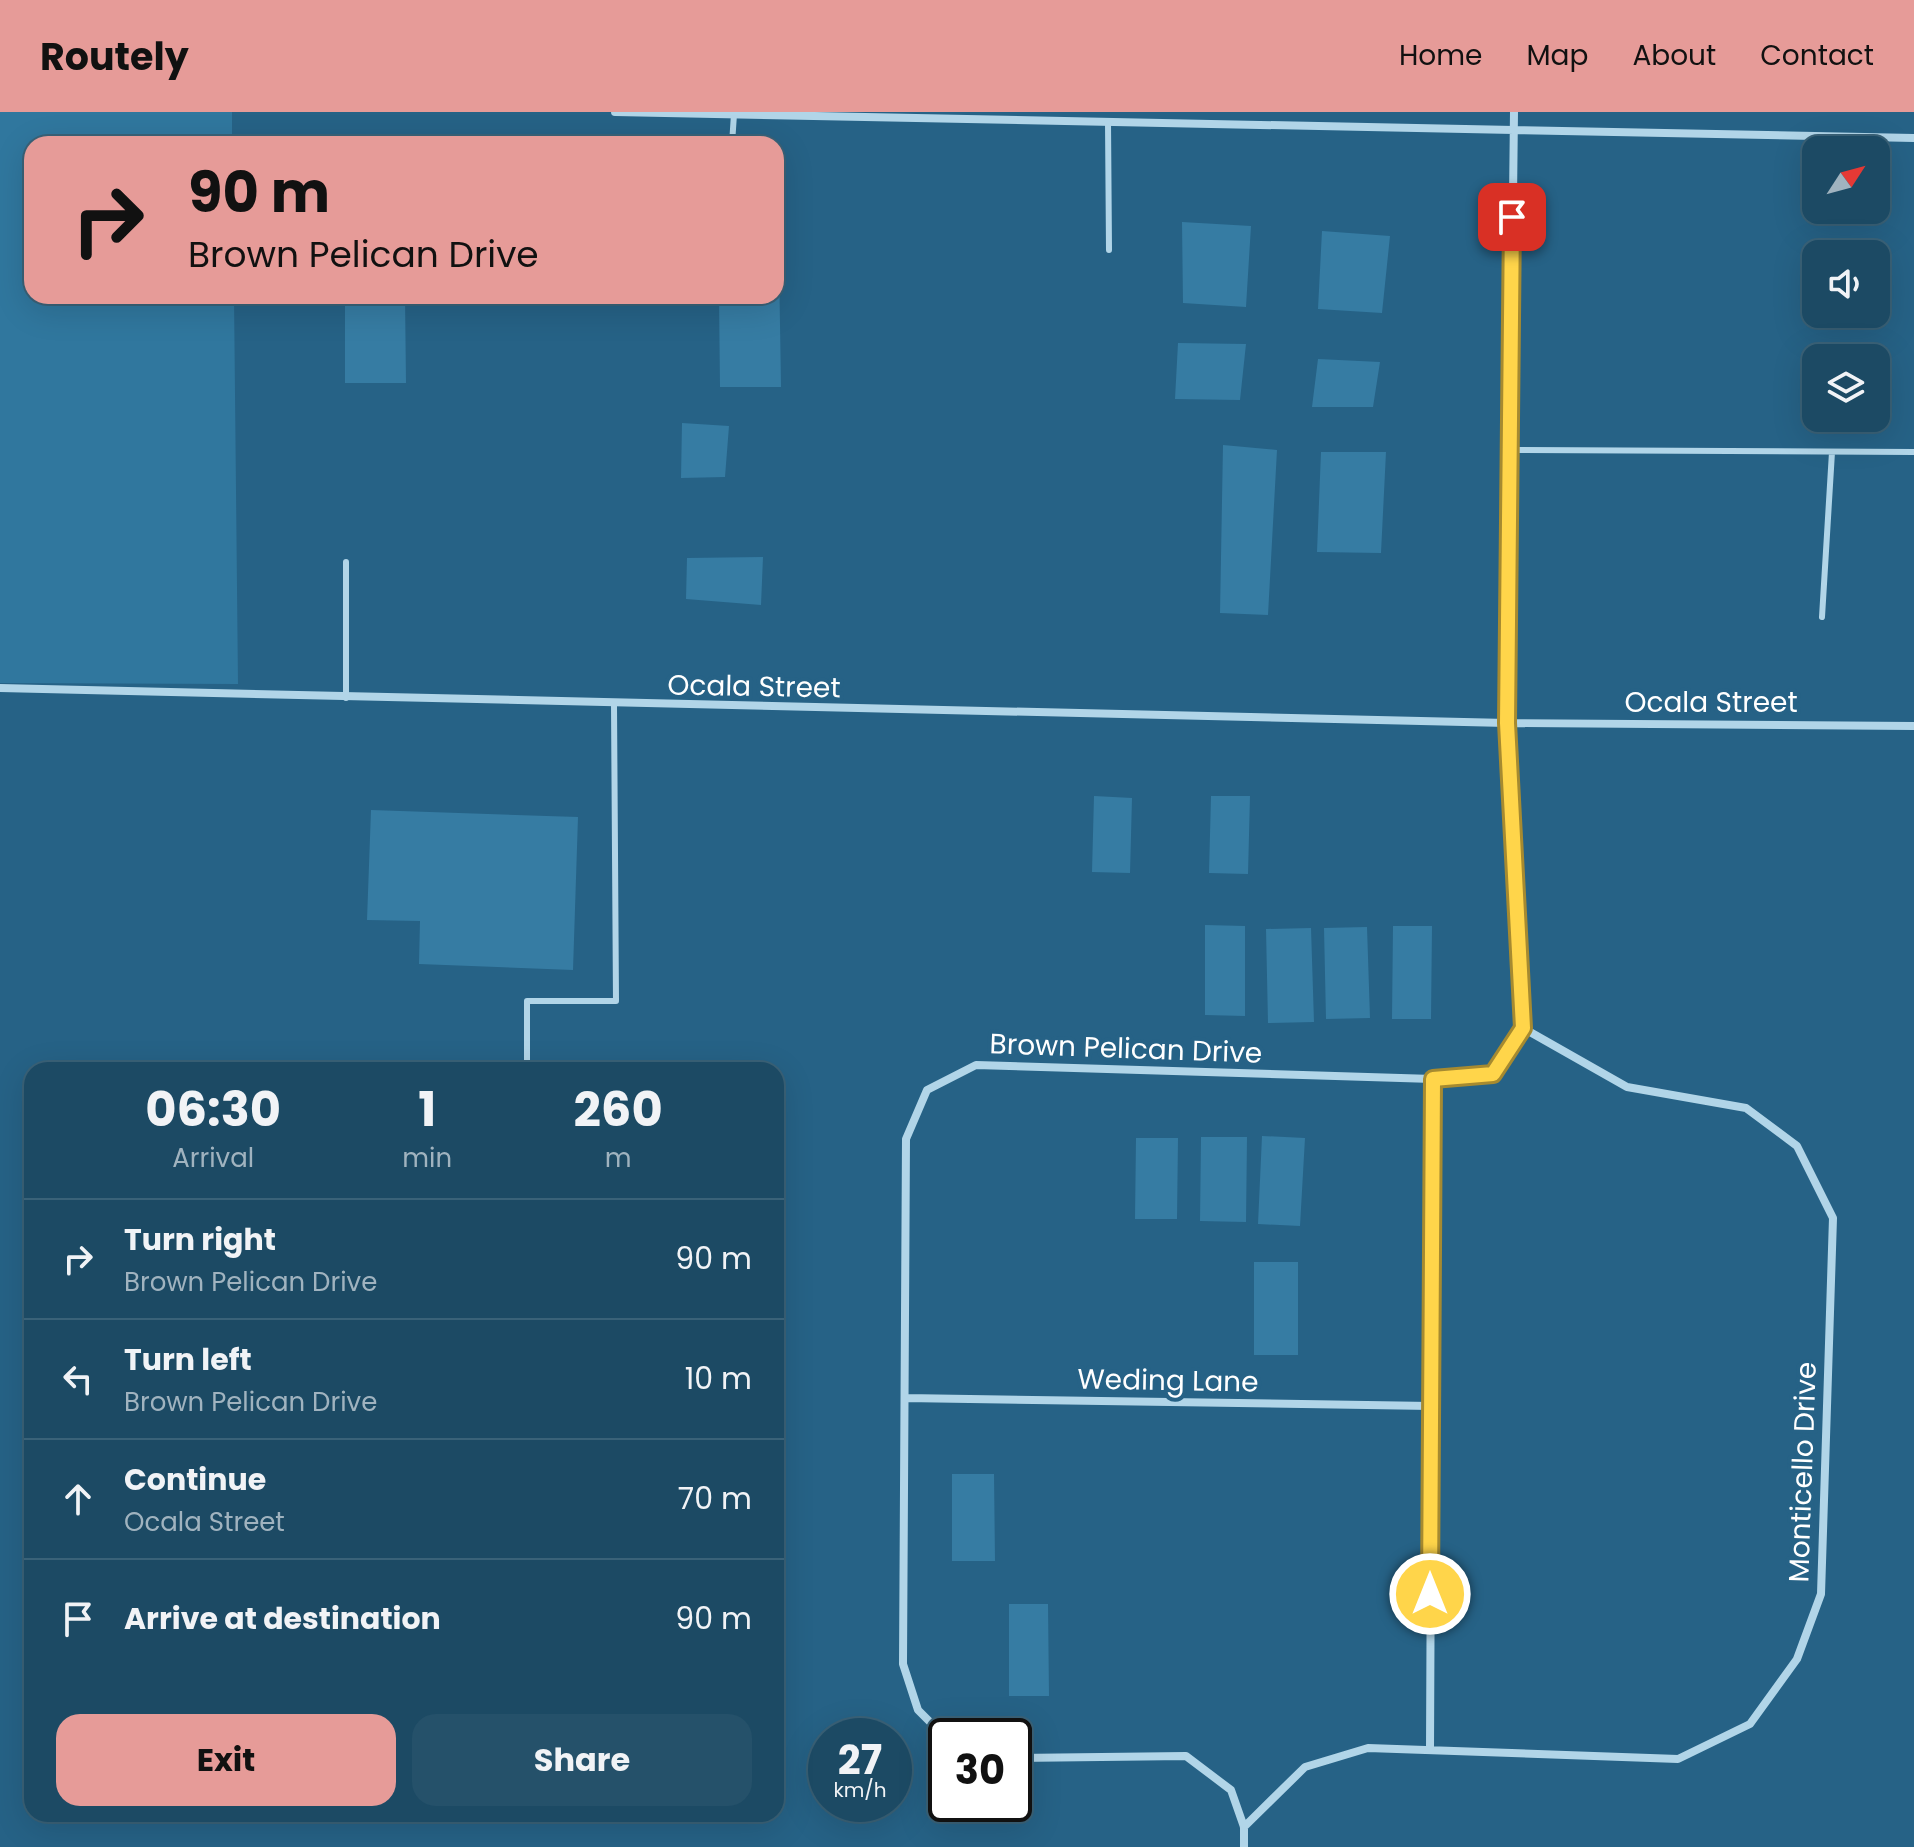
<!DOCTYPE html>
<html lang="en">
<head>
<meta charset="utf-8">
<style>
  :root { --surface:#1c4a64; --page:#25516a; --text:#f1f3f6; --muted:#a0b3bf; --line:#3a6278; --accent:#e69b98 }
  body { margin:0; font-family:Poppins,sans-serif; background:var(--page); color:var(--text); height:100vh; display:flex; flex-direction:column; font-size:30px; white-space:nowrap }
  * { box-sizing:border-box; margin:0 }
  p { font-size:26px; color:var(--muted) }
  .icon { flex:none; width:44px; height:44px; fill:none; stroke:currentColor; stroke-width:2; stroke-linecap:round; stroke-linejoin:round }
  .map { position:relative; flex:1; overflow:hidden }
  .sheet { position:absolute; left:24px; top:950px; width:760px; height:760px; display:flex; flex-direction:column; background:var(--surface); border-radius:24px; box-shadow:0 8px 32px #0002,0 0 0 2px var(--line) }
  .sheet>* { flex:none }
  .guide { position:absolute; left:24px; top:24px; width:760px; height:168px; border-radius:24px; box-shadow:0 8px 32px #0002,0 0 0 2px var(--line); background:#e69b98; color:#111; overflow:hidden }
  .needle { width:52px; rotate:54deg }
  .controls { position:absolute; left:1802px; top:24px; display:grid; gap:16px }
  .controls a { display:grid; place-items:center; width:88px; height:88px; border-radius:16px; background:var(--surface); box-shadow:0 8px 32px #0002,0 0 0 2px var(--line); font-size:40px }
  .speed { position:absolute; left:808px; top:1606px; display:flex; gap:16px; font-size:40px; font-weight:700; text-align:center }
  .speed>* { display:grid; place-content:center; width:104px; height:104px; border-radius:50%; background:var(--surface); box-shadow:0 8px 32px #0002,0 0 0 2px var(--line); line-height:1 }
  .speed small { font-size:20px; font-weight:400 }
  .speed .limit { border:4px solid #111; border-radius:12px; background:#fff; color:#111 }
  .pin { position:absolute; display:grid; place-items:center; width:68px; height:68px; color:#fff; margin:-34px; border-radius:16px; box-shadow:0 4px 12px #0006 }
  .me { position:absolute; width:88px; margin:-44px; rotate:0deg; stroke-linejoin:round; filter:drop-shadow(0 0 6px #0008) }
  .turn { display:flex; align-items:center; gap:28px; height:168px; padding:0 32px; font-size:36px }
  .turn .icon { width:104px; height:104px; stroke-width:2.5 }
  .turn b { display:block; font-size:56px; line-height:68px }
  .eta { display:flex; justify-content:space-evenly; align-items:center; height:136px; text-align:center }
  .eta b { font-size:48px; font-weight:700; line-height:56px }
  .action { display:flex; gap:16px; margin-top:auto; padding:16px 32px }
  .action a { flex:1; height:92px; border-radius:24px; background:var(--accent); color:#111; font-size:32px; font-weight:700; line-height:92px; text-align:center }
  .action a+a { background:var(--page); color:var(--text) }
  ul { padding:0; list-style:none }
  li { display:flex; align-items:center; gap:24px; height:120px; padding:0 32px; border-top:2px solid var(--line) }
  li div { flex:1 }
  li b { display:block; font-size:30px }
  li em { font-style:normal }
  header { display:flex; align-items:center; gap:48px; box-sizing:border-box; height:112px; padding:0 40px; background:var(--accent); color:#111 }
  header strong { font-size:38px }
  nav { display:flex; gap:44px; margin-inline-start:auto; font-size:28px }
  .map>svg:first-child { display:block }
  .green { fill:#30779e }
  .building { fill:#367ca3 }
  .lines { fill:none; stroke-linecap:round; stroke-linejoin:round }
  .lane { stroke:#b1d5e8; stroke-width:6 }
  .street { stroke:#b1d5e8; stroke-width:8 }
  .route-casing { stroke:#a68a30; stroke-width:20 }
  .route { stroke:#ffd54a; stroke-width:14 }
  .labels { text-anchor:middle; stroke-width:8; stroke-linejoin:round; paint-order:stroke }
  .street-label { font-size:28px; fill:#fff; stroke:#266286 }
</style>
</head>
<body>
<header>
<strong>Routely</strong>
<nav><a>Home</a><a>Map</a><a>About</a><a>Contact</a></nav>
</header>
<div class="map">
<svg width="1914" height="1735" viewBox="0 0 1914 1735">
  <rect width="100%" height="100%" fill="#266286"/>
  <path class="green" d="M 0,0 L 232,0 L 232,32 L 32,32 L 32,184 L 234,184 L 238,572 L 0,571 Z"/>
  <path class="building" d="M 1182,110 L 1251,114 L 1246,195 L 1183,191 Z
    M 1322,119 L 1390,124 L 1382,201 L 1318,197 Z
    M 776,151 L 779,151 L 781,275 L 720,275 L 719,184 L 776,184 Z
    M 345,184 L 405,184 L 406,271 L 345,271 Z
    M 1178,231 L 1246,232 L 1240,288 L 1175,287 Z
    M 1318,247 L 1380,250 L 1373,295 L 1312,295 Z
    M 682,311 L 729,314 L 725,365 L 681,366 Z
    M 1223,333 L 1277,338 L 1268,503 L 1220,501 Z
    M 1321,340 L 1386,340 L 1381,441 L 1317,440 Z
    M 763,445 L 761,493 L 686,487 L 687,446 Z
    M 1094,684 L 1132,686 L 1130,761 L 1092,760 Z
    M 1211,684 L 1250,684 L 1248,762 L 1209,761 Z
    M 371,698 L 578,705 L 573,858 L 419,852 L 420,809 L 367,808 Z
    M 1205,813 L 1245,814 L 1245,904 L 1205,903 Z
    M 1393,814 L 1432,814 L 1431,907 L 1392,907 Z
    M 1367,815 L 1370,906 L 1326,907 L 1324,816 Z
    M 1311,816 L 1314,910 L 1268,911 L 1266,817 Z
    M 1262,1024 L 1305,1026 L 1300,1114 L 1258,1112 Z
    M 1201,1025 L 1247,1025 L 1246,1110 L 1200,1109 Z
    M 1136,1026 L 1178,1026 L 1177,1107 L 1135,1107 Z
    M 1254,1150 L 1298,1150 L 1298,1243 L 1254,1243 Z
    M 952,1362 L 994,1362 L 995,1449 L 952,1449 Z
    M 1009,1492 L 1048,1492 L 1049,1584 L 1009,1584 Z"/>
  <g class="lines">
    <path class="lane" d="M 1108,10 L 1109,138
      M 732,32 L 734,2
      M 1510,338 L 1914,340
      M 346,450 L 346,586
      M 1822,505 L 1832,340
      M 527,958 L 527,889 L 616,889 L 614,593"/>
    <path class="street" d="M 615,0 L 1914,26
      M 0,576 L 1507,611 L 1914,614
      M 905,1286 L 1431,1294
      M 946,1626 L 918,1598 L 903,1552 L 906,1027 L 927,978 L 976,953 L 1433,967 L 1493,962 L 1523,916 L 1507,611 L 1514,0
      M 1430,1638 L 1433,967
      M 1014,1646 L 1186,1644 L 1231,1678 L 1244,1715 L 1244,1735
      M 1244,1715 L 1305,1655 L 1368,1636 L 1678,1647 L 1750,1612 L 1797,1547 L 1821,1482 L 1833,1106 L 1797,1034 L 1746,996 L 1627,975 L 1523,916"/>
  </g>
  <g class="lines">
    <defs>
      <path id="route" d="M 1430,1482 L 1433,967 L 1493,962 L 1523,916 L 1507,611 L 1512,105"/>
    </defs>
    <use href="#route" class="route-casing"/>
    <use href="#route" class="route"/>
  </g>
  <g class="labels">
    <g class="street-label">
      <text transform="translate(754 574) rotate(1)" y="10">Ocala Street</text>
      <text x="1711" y="600">Ocala Street</text>
      <text transform="translate(1126 936) rotate(2)" y="10">Brown Pelican Drive</text>
      <text transform="translate(1168 1268) rotate(1)" y="10">Weding Lane</text>
      <text transform="translate(1802 1360) rotate(-88)" y="10">Monticello Drive</text>
    </g>
  </g>
</svg>
<div class="controls">
<a><svg class="needle" viewBox="-14 -14 28 28"><path d="M0-13l5 13h-10z" fill="#e53935"/><path d="M0 13l5-13h-10z" fill="#a0b3bf"/></svg></a>
<a><svg class="icon" aria-label="sound" viewBox="0 0 24 24"><path d="M4 9h4l5-4v14l-5-4H4zM17 9q2 3 0 6"/></svg></a>
<a><svg class="icon" aria-label="layers" viewBox="0 0 24 24"><path d="M12 4l9 5-9 5-9-5zM3 14l9 5 9-5"/></svg></a>
</div>
<div class="speed"><div>27<small>km/h</small></div><div class="limit">30</div></div>
<div class="pin" style="left:1512px;top:105px;background:#d93025"><svg class="icon" aria-label="arrive" viewBox="0 0 24 24"><path d="M6 21V4h12l-3 4 3 4H6"/></svg></div>
<svg class="me" style="left:1430px;top:1482px" viewBox="-20 -20 40 40"><circle r="17" fill="#ffd54a" stroke="#fff" stroke-width="3"/><path d="M0-11L8 9 0 5-8 9z" fill="#fff"/></svg>
<div class="guide">
<div class="turn"><svg class="icon" aria-label="right" viewBox="0 0 24 24"><path d="M7 20v-9h11M14 6l5 5-5 5"/></svg><div><b>90 m</b>Brown Pelican Drive</div></div>
</div>
<section class="sheet">
<div class="eta">
<div><b>06:30</b><p>Arrival</p></div>
<div><b>1</b><p>min</p></div>
<div><b>260</b><p>m</p></div>
</div>
<ul>
<li><svg class="icon" aria-label="right" viewBox="0 0 24 24"><path d="M7 20v-9h11M14 6l5 5-5 5"/></svg><div><b>Turn right</b><p>Brown Pelican Drive</p></div><em>90 m</em></li>
<li><svg class="icon" aria-label="left" viewBox="0 0 24 24"><path d="M17 20v-9H6M10 6l-5 5 5 5"/></svg><div><b>Turn left</b><p>Brown Pelican Drive</p></div><em>10 m</em></li>
<li><svg class="icon" aria-label="ahead" viewBox="0 0 24 24"><path d="M12 20V5M6 11l6-6 6 6"/></svg><div><b>Continue</b><p>Ocala Street</p></div><em>70 m</em></li>
<li><svg class="icon" aria-label="arrive" viewBox="0 0 24 24"><path d="M6 21V4h12l-3 4 3 4H6"/></svg><div><b>Arrive at destination</b></div><em>90 m</em></li>
</ul>
<div class="action"><a>Exit</a><a>Share</a></div>
</section>
</div>
</body>
</html>
